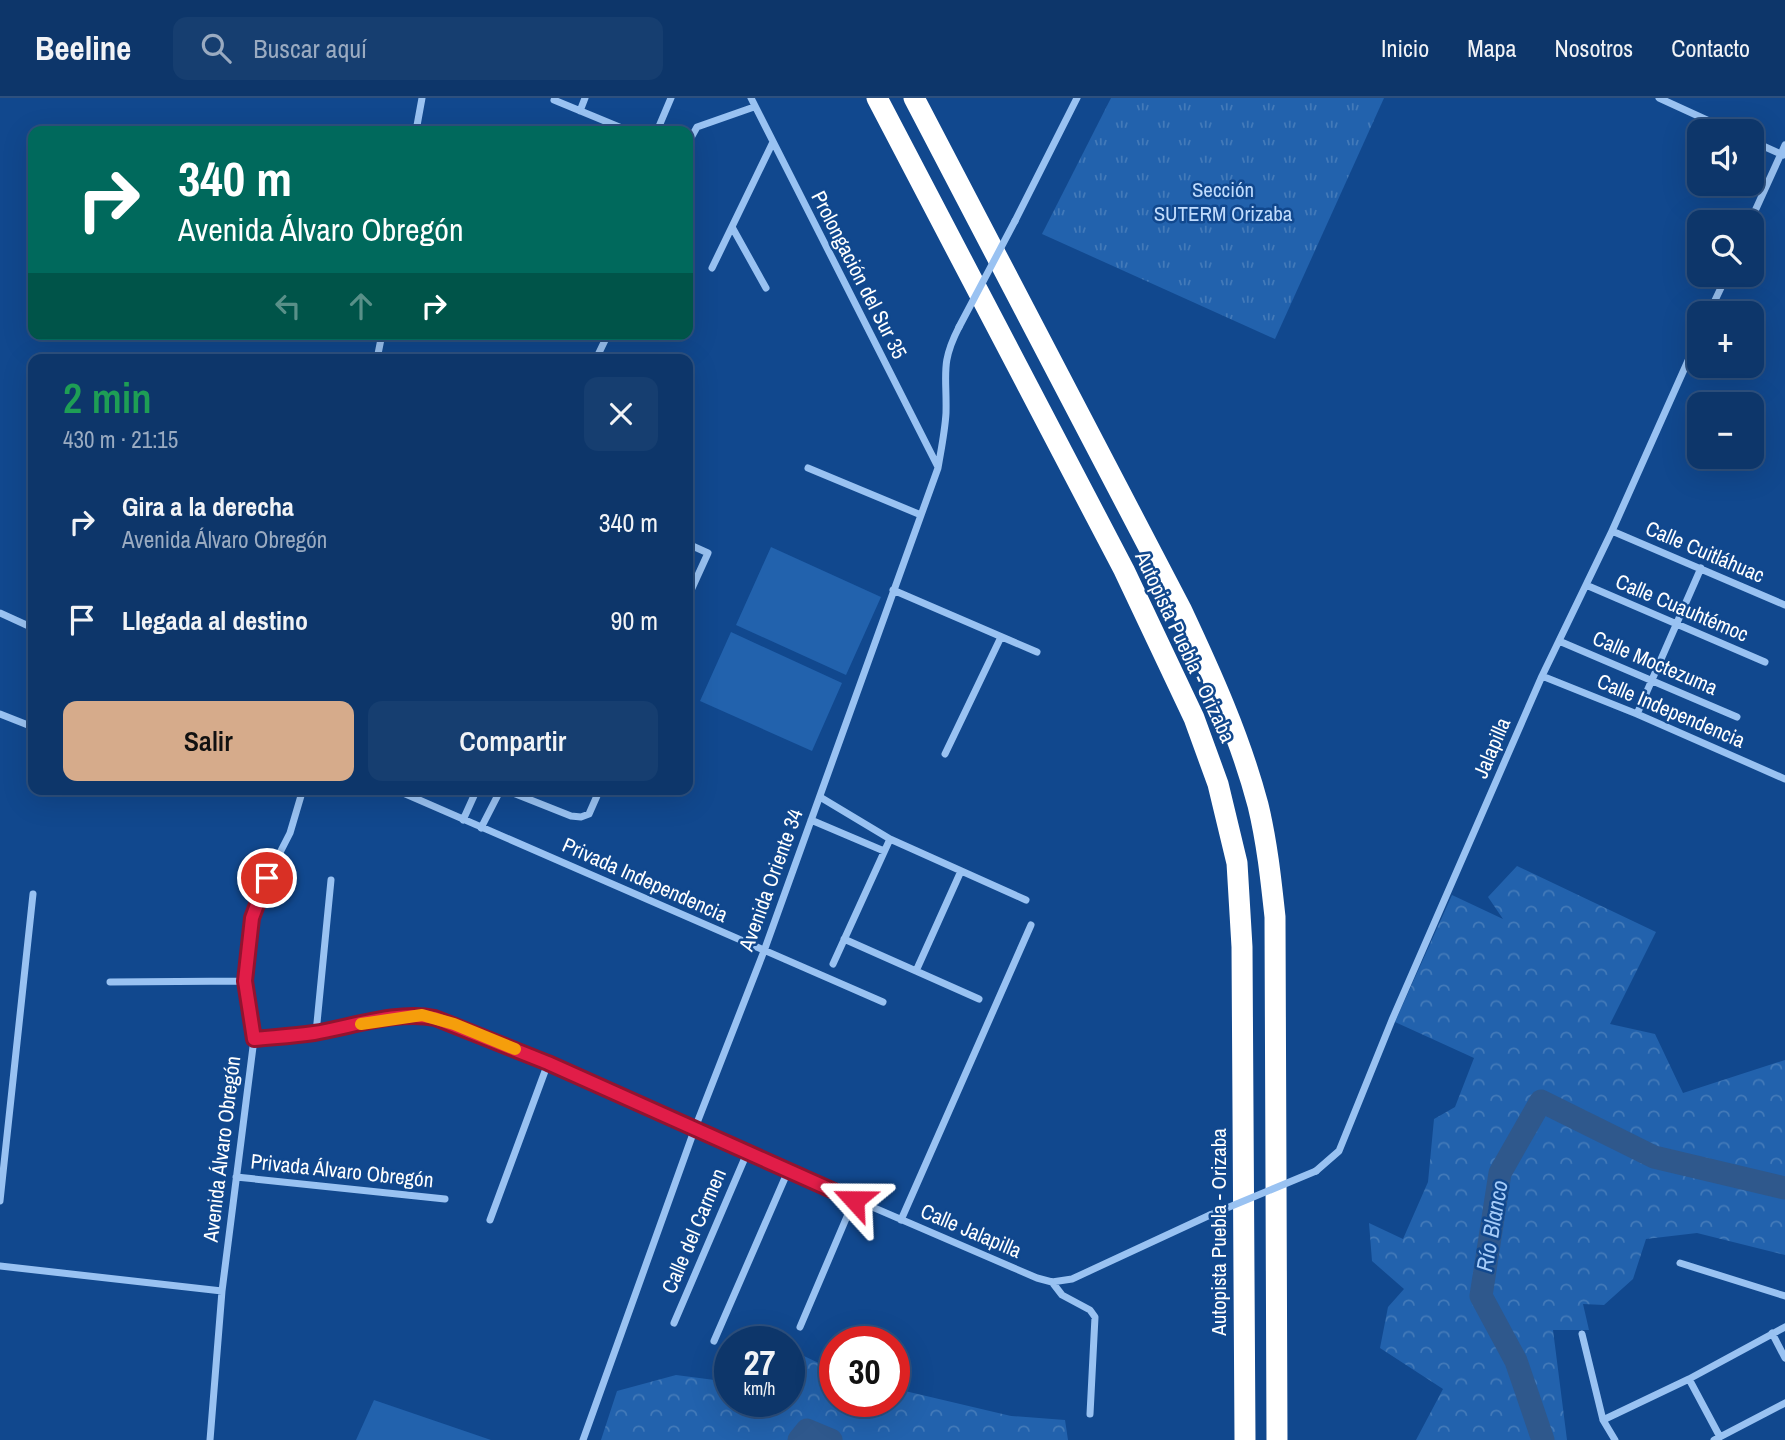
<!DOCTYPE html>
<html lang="es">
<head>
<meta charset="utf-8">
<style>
  :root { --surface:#0d366a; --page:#163e70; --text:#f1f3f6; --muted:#9aabc1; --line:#2d507e; --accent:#d6ab8b }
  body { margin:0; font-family:"Archivo Narrow",sans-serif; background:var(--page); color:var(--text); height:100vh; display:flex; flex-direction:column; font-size:26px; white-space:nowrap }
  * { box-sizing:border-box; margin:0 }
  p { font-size:23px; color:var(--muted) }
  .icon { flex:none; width:38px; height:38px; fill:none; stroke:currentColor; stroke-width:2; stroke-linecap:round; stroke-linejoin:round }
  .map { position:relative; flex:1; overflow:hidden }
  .panel { position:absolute; left:28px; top:256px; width:665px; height:441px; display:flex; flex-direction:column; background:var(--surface); border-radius:14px; box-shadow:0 7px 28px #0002,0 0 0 2px var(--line) }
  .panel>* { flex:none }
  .hud { position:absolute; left:28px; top:28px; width:665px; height:214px; border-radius:14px; box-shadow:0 7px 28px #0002,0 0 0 2px var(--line); background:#00695c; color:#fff; overflow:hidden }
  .tools { position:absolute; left:1687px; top:21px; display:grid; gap:14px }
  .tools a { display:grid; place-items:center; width:77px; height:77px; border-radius:14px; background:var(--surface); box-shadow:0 7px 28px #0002,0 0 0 2px var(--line); font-size:35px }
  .speed { position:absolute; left:714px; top:1228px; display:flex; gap:14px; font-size:35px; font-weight:700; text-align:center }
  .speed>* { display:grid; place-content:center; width:91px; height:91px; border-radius:50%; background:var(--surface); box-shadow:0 7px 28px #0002,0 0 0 2px var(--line); line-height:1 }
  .speed small { font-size:18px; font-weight:400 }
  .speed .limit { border:10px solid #d22; background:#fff; color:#111 }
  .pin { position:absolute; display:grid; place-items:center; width:60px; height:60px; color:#fff; margin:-30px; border:4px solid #fff; border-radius:50%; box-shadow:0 2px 7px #0007 }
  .me { position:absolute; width:77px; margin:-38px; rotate:294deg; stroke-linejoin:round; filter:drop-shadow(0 0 5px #0008) }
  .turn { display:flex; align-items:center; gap:24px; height:147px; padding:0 35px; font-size:32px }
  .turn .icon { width:91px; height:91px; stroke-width:2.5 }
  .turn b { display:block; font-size:49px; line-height:60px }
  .lanes { display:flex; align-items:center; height:66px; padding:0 35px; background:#0003; justify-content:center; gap:35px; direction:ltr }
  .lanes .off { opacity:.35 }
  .round { display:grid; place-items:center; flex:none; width:74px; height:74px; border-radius:14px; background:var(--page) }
  .headline { display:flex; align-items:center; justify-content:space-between; height:119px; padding:0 35px }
  h1 { font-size:42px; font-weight:600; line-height:52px; color:#1e9e55 }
  .button { display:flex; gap:14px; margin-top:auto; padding:14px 35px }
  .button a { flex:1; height:80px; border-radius:14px; background:var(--accent); color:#111; font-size:28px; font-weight:600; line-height:80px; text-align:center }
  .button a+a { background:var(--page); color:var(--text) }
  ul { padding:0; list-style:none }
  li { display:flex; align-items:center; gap:21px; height:98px; padding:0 35px }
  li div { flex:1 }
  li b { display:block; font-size:26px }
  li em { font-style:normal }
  header { display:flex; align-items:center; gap:42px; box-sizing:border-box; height:98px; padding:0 35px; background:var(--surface); border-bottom:2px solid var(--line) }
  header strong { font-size:33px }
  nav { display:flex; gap:38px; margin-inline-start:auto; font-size:24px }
  .search { width:490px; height:63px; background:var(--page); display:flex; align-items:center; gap:18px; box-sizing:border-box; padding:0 24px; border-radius:14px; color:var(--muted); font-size:26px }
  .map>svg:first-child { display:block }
  .grass { fill:#2262ad }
  .forest { fill:url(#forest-crowns) }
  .park { fill:url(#park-tufts) }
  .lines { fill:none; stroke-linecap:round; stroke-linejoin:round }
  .river { stroke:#2f588c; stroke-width:23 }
  .minor { stroke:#99c2f2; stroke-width:7 }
  .motorway { stroke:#fff; stroke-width:21 }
  .minor-bridge { stroke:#99c2f2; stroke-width:7 }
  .route-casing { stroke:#92132f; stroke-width:18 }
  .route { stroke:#e11d48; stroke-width:12 }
  .slow { stroke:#f59e0b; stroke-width:12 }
  .labels { text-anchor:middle; stroke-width:5; stroke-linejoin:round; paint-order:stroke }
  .park-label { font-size:21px; fill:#c0dcfd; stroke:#11488e }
  .street-label { font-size:21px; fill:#fff; stroke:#11488e }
  .water-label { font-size:23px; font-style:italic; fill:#a5ccf9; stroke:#11488e }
</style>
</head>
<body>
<header>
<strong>Beeline</strong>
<div class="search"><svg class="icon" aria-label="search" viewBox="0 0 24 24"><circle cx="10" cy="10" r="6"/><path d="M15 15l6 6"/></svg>Buscar aquí</div>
<nav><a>Inicio</a><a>Mapa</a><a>Nosotros</a><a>Contacto</a></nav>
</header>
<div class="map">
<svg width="1785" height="1342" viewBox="0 0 1785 1342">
  <defs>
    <pattern id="forest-crowns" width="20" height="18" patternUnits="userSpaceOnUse" patternTransform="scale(1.75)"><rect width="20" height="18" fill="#2262ad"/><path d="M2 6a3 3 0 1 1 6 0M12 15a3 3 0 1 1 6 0" fill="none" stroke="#437ab9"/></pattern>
    <pattern id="park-tufts" width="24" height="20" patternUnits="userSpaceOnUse" patternTransform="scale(1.75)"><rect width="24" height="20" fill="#2262ad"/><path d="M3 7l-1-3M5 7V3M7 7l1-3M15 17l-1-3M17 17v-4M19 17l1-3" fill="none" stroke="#437ab9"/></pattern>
  </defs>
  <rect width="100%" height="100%" fill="#11488e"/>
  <path class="grass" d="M 771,449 L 881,499 L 846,577 L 736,527 Z
    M 731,534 L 842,585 L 812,653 L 700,603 Z
    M 374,1302 L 491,1342 L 356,1342 Z"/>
  <path class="forest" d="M 1517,768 L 1656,834 L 1610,926 L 1655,936 L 1683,995 L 1785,962 L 1785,1157 L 1697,1135 L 1646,1141 L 1633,1181 L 1604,1207 L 1583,1206 L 1589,1232 L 1553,1232 L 1567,1342 L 1416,1342 L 1443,1291 L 1380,1250 L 1388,1209 L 1404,1191 L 1372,1163 L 1369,1125 L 1403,1141 L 1428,1084 L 1434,1021 L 1455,1009 L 1474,960 L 1395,924 L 1452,797 L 1503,821 L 1488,799 Z
    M 789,1251 L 823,1267 L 835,1255 L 835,1304 L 894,1304 L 894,1280 L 905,1293 L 1011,1318 L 1065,1322 L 1068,1342 L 601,1342 L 617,1293 L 676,1277 L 730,1284 L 730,1304 L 789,1304 Z"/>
  <path class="park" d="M 1111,0 L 1384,0 L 1275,241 L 1042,136 Z"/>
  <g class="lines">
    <path class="river" d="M 799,1342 L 807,1332 L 831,1342
      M 1543,1342 L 1516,1263 L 1481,1198 L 1500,1075 L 1541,1003 L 1654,1059 L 1785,1090"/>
    <path class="minor" d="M 751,0 L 938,369
      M 1659,0 L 1731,33
      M 554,2 L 629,33
      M 580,13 L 585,0
      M 416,33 L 422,0
      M 657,33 L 671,0
      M 1752,43 L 1783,57
      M 688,45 L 697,29 L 754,9
      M 1015,123 L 1077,0
      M 1750,124 L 1785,47
      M 732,129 L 766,190
      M 712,170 L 772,46
      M 1709,215 L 1727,177
      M 377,261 L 382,236
      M 596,261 L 608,236
      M 808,370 L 921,417
      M 1612,433 L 1785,507
      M 688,446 L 708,455 L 688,499
      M 1586,487 L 1765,564
      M 893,492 L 1037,554
      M 0,515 L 33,530
      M 1559,543 L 1737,619
      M 1542,578 L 1637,616 L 1785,681
      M 0,616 L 33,629
      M 1637,616 L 1701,470
      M 945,656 L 1001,539
      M 394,691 L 883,904
      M 503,691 L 571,718 L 581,719 L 589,716 L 600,691
      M 820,699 L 890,741 L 1026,802
      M 463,722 L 477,691
      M 811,722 L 884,753
      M 481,730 L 501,691
      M 844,841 L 979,901
      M 833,866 L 890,741
      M 916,873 L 961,773
      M 110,884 L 245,883
      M 316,935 L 331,782
      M 254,941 C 276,939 298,938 320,934 C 356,928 398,912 435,920 L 548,965 L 747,1055 L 1037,1180 L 1052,1184 L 1072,1181 L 1210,1117
      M 1316,1073 L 1339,1053 L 1392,922 L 1542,578 L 1612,433 L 1699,238
      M 236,1079 L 445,1101
      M 0,1103 L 33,796
      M 490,1122 L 548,965
      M 901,1122 L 1031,827
      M 1680,1165 L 1785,1198
      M 0,1168 L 222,1193
      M 1052,1184 L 1062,1197 L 1090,1212 L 1095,1219 L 1090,1316
      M 674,1225 L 747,1055
      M 800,1229 L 854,1102
      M 1772,1235 L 1785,1260
      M 1582,1236 L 1603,1322 L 1615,1342
      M 714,1243 L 788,1073
      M 1689,1281 L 1720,1339
      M 1603,1322 L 1689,1281 L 1785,1229
      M 210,1342 L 222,1193 L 254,941 L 245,883 L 252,820 L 267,780 L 290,735 L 303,691
      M 583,1342 L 695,1030 L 764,853 L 938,370 C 941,352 945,333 946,315 C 947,276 940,266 959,229
      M 1714,1342 L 1785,1305"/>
    <path class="motorway" d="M 877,0 L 1124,472 L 1194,620 L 1218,686 L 1237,765 L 1242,849 L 1245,1342
      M 914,0 L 1181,511 C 1211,575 1240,639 1258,707 C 1267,744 1271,782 1275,819 L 1277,1342"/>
    <path class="minor-bridge" d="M 959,229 L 1015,123
      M 1210,1117 L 1316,1073"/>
  </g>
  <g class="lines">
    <defs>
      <path id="route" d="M 267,780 L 252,820 L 245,883 L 254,941 C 274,939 294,938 314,935 C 351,929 398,912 435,920 L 548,965 L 854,1102"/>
    </defs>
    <use href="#route" class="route-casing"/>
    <use href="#route" class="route"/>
    <path class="slow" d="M 361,926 L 422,917 L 454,926 L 515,951"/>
  </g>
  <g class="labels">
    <g class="park-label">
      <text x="1223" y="99">Sección<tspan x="1223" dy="24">SUTERM Orizaba</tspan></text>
    </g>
    <g class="street-label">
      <text transform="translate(859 177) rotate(63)" y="7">Prolongación del Sur 35</text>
      <text transform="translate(1705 454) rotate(23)" y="7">Calle Cuitláhuac</text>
      <text transform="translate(1682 510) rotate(23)" y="7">Calle Cuauhtémoc</text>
      <text transform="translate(1185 549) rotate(65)" y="7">Autopista Puebla - Orizaba</text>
      <text transform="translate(1655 565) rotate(23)" y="7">Calle Moctezuma</text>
      <text transform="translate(1671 613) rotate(23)" y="7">Calle Independencia</text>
      <text transform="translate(1492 650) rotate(-67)" y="7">Jalapilla</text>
      <text transform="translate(645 782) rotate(24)" y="7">Privada Independencia</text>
      <text transform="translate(771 782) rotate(-70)" y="7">Avenida Oriente 34</text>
      <text transform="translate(222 1051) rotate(-83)" y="7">Avenida Álvaro Obregón</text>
      <text transform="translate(342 1073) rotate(6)" y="7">Privada Álvaro Obregón</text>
      <text transform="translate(694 1133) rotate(-67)" y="7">Calle del Carmen</text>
      <text transform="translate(971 1133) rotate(23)" y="7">Calle Jalapilla</text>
      <text transform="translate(1219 1134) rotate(-90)" y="7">Autopista Puebla - Orizaba</text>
    </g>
    <g class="water-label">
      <text transform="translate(1492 1128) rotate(-80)" y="8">Río Blanco</text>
    </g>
  </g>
</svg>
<div class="tools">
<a><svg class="icon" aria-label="sound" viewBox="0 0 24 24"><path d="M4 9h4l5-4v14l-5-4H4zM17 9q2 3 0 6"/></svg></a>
<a><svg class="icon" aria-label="search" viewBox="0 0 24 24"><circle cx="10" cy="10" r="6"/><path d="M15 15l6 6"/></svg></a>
<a>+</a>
<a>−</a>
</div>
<div class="speed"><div>27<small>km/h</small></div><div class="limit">30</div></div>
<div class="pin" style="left:267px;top:780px;background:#d93025"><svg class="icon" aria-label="arrive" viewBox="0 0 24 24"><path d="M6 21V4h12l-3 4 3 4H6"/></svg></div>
<svg class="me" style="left:854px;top:1102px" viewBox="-20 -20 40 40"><path d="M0-17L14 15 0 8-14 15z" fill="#e11d48" stroke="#fff" stroke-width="4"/></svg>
<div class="hud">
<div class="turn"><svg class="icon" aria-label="right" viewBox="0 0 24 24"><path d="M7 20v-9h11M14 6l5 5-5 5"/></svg><div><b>340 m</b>Avenida Álvaro Obregón</div></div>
<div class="lanes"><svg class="icon off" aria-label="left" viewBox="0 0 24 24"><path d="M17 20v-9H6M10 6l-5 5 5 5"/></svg><svg class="icon off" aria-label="ahead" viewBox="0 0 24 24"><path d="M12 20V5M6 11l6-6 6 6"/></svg><svg class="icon" aria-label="right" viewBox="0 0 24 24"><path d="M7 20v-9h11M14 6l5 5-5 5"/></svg></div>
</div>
<section class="panel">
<div class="headline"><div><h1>2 min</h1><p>430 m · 21:15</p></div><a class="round"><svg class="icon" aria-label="close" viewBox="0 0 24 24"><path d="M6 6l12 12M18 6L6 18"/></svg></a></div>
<ul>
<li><svg class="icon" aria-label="right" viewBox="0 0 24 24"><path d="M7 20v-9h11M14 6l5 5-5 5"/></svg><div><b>Gira a la derecha</b><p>Avenida Álvaro Obregón</p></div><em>340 m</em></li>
<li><svg class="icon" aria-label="arrive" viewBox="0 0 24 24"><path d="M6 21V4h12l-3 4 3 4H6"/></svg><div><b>Llegada al destino</b></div><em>90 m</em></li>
</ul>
<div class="button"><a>Salir</a><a>Compartir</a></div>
</section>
</div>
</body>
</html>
